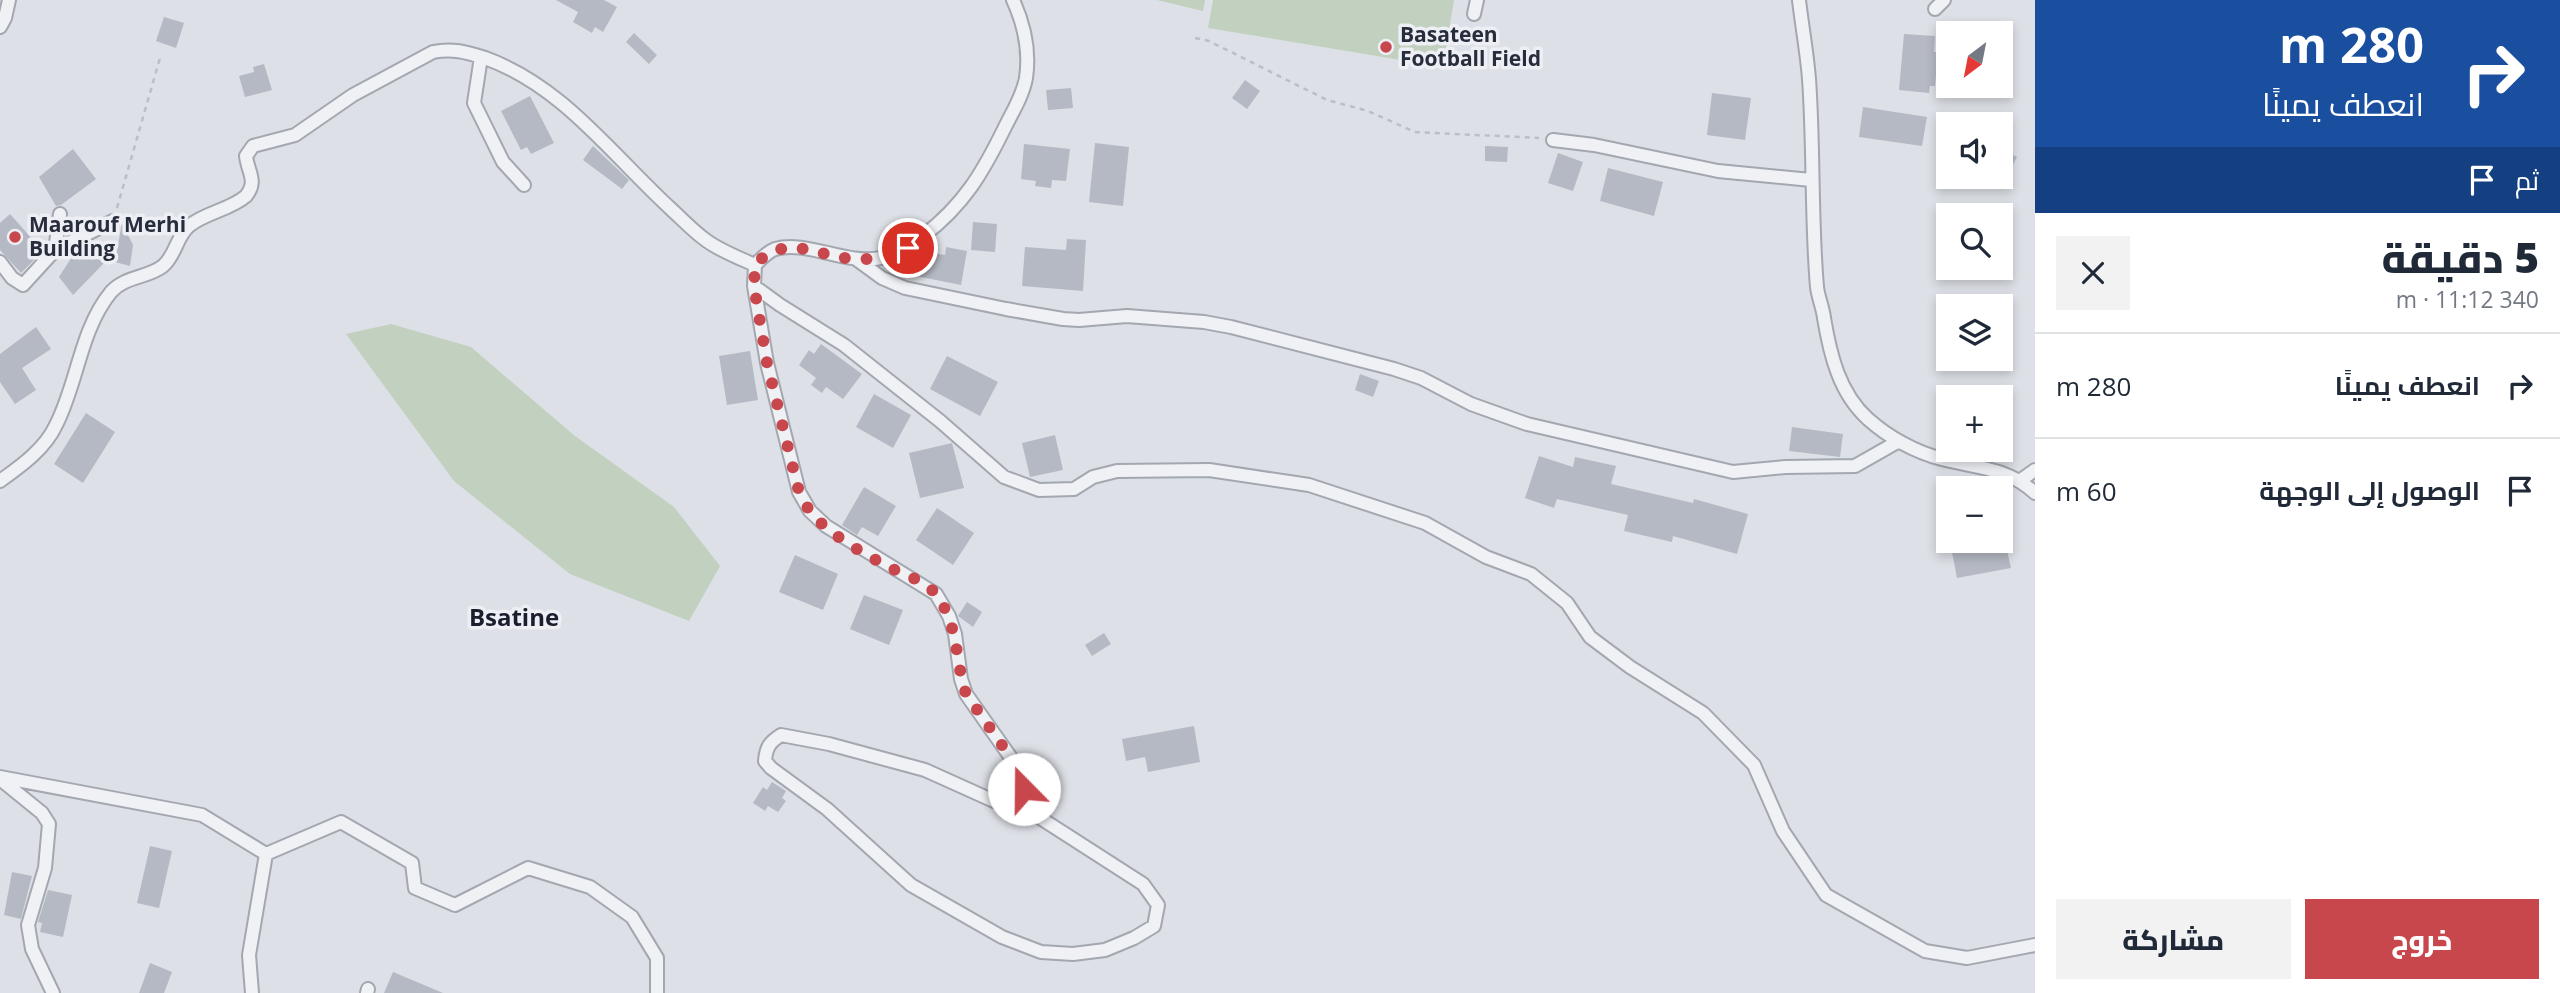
<!DOCTYPE html>
<html lang="ar">
<head>
<meta charset="utf-8">
<style>
  :root { --surface:#fff; --page:#f2f2f3; --text:#1f2937; --muted:#747a83; --line:#e0e1e3; --accent:#c7474c }
  body { margin:0; font-family:"Open Sans",Cairo,sans-serif; background:var(--page); color:var(--text); direction:rtl; height:100vh; display:flex; flex-direction:column; font-size:26px; white-space:nowrap }
  * { box-sizing:border-box; margin:0 }
  p { font-size:23px; color:var(--muted) }
  .icon { flex:none; width:38px; height:38px; fill:none; stroke:currentColor; stroke-width:2; stroke-linecap:round; stroke-linejoin:round }
  .map { position:relative; flex:1; overflow:hidden; direction:ltr }
  .drawer { display:flex; flex-direction:column; background:var(--surface); width:525px }
  .drawer>* { flex:none }
  .top-card { background:#1a4fa0; color:#fff; overflow:hidden }
  .needle { width:46px; rotate:212deg }
  .tools { position:absolute; left:1936px; top:21px; display:grid; gap:14px }
  .tools a { display:grid; place-items:center; width:77px; height:77px; border-radius:0px; background:var(--surface); box-shadow:0 4px 10px #0003; font-size:35px }
  .pin { position:absolute; display:grid; place-items:center; width:60px; height:60px; color:#fff; margin:-30px; border:4px solid #fff; border-radius:50%; box-shadow:0 2px 7px #0007 }
  .me { position:absolute; width:77px; margin:-38px; rotate:338deg; stroke-linejoin:round; filter:drop-shadow(0 0 5px #0008) }
  .turn { display:flex; align-items:center; gap:24px; height:147px; padding:0 21px; font-size:32px }
  .turn .icon { width:91px; height:91px; stroke-width:2.5 }
  .turn b { display:block; font-size:49px; line-height:60px }
  .then { display:flex; align-items:center; height:66px; padding:0 21px; background:#0003; gap:14px; font-size:26px }
  .round { display:grid; place-items:center; flex:none; width:74px; height:74px; border-radius:0px; background:var(--page) }
  .head { display:flex; align-items:center; justify-content:space-between; height:119px; padding:0 21px }
  h1 { font-size:42px; font-weight:800; line-height:52px }
  .action { display:flex; gap:14px; margin-top:auto; padding:14px 21px }
  .action a { flex:1; height:80px; border-radius:0px; background:var(--accent); color:#fff; font-size:28px; font-weight:800; line-height:80px; text-align:center }
  .action a+a { background:var(--page); color:var(--text) }
  ul { padding:0; list-style:none }
  li { display:flex; align-items:center; gap:21px; height:105px; padding:0 21px; border-top:2px solid var(--line) }
  li div { flex:1 }
  li b { display:block; font-size:26px }
  li em { font-style:normal }
  main { display:flex; flex:1; min-height:0 }
  .map>svg:first-child { display:block }
  .green { fill:#c1d0bf }
  .building { fill:#b5b9c3 }
  .lines { fill:none; stroke-linecap:round; stroke-linejoin:round }
  .street-casing { stroke:#a3a7b0; stroke-width:16 }
  .path { stroke:#bcbec5; stroke-width:2.5; stroke-dasharray:5 5; stroke-linecap:butt }
  .street { stroke:#f0f1f5; stroke-width:12 }
  .route { stroke:#c7474c; stroke-width:12; stroke-dasharray:0 21.6 }
  .poi-dot { fill:#c7474c; stroke:#edeff4; stroke-width:2.5 }
  .labels { text-anchor:middle; stroke-width:7; stroke-linejoin:round; paint-order:stroke }
  .poi-label { font-size:21px; font-weight:bold; fill:#282d3c; stroke:#edeff4; text-anchor:start }
  .quarter-label { font-size:24px; font-weight:bold; fill:#1a1e2d; stroke:#edeff4 }
</style>
</head>
<body>
<main>
<section class="drawer">
<div class="top-card">
<div class="turn"><svg class="icon" aria-label="right" viewBox="0 0 24 24"><path d="M7 20v-9h11M14 6l5 5-5 5"/></svg><div><b>280 m</b>انعطف يمينًا</div></div>
<div class="then">ثم<svg class="icon" aria-label="arrive" viewBox="0 0 24 24"><path d="M6 21V4h12l-3 4 3 4H6"/></svg></div>
</div>
<div class="head"><div><h1>5 دقيقة</h1><p>340 m · 11:12</p></div><a class="round"><svg class="icon" aria-label="close" viewBox="0 0 24 24"><path d="M6 6l12 12M18 6L6 18"/></svg></a></div>
<ul>
<li><svg class="icon" aria-label="right" viewBox="0 0 24 24"><path d="M7 20v-9h11M14 6l5 5-5 5"/></svg><div><b>انعطف يمينًا</b></div><em>280 m</em></li>
<li><svg class="icon" aria-label="arrive" viewBox="0 0 24 24"><path d="M6 21V4h12l-3 4 3 4H6"/></svg><div><b>الوصول إلى الوجهة</b></div><em>60 m</em></li>
</ul>
<div class="action"><a>خروج</a><a>مشاركة</a></div>
</section>
<div class="map">
<svg width="2035" height="993" viewBox="0 0 2035 993">
  <rect width="100%" height="100%" fill="#dde0e6"/>
  <path class="green" d="M 1157,0 L 1205,0 L 1203,11 Z
    M 1213,0 L 1454,0 L 1443,67 L 1208,28 Z
    M 391,324 L 471,347 L 575,436 L 674,507 L 720,566 L 689,621 L 570,574 L 454,481 L 346,334 Z"/>
  <path class="building" d="M 556,0 L 604,0 L 617,7 L 603,32 L 595,27 L 592,33 L 573,22 L 578,12 Z
    M 164,17 L 184,23 L 176,48 L 156,41 Z
    M 634,33 L 657,55 L 649,64 L 626,42 Z
    M 1904,34 L 1935,36 L 1934,52 L 1938,52 L 1935,86 L 1930,86 L 1929,93 L 1899,90 Z
    M 264,64 L 272,90 L 245,97 L 239,76 L 254,72 L 253,67 Z
    M 1245,80 L 1260,91 L 1247,109 L 1232,98 Z
    M 1071,88 L 1073,108 L 1048,110 L 1046,90 Z
    M 1712,93 L 1751,98 L 1745,140 L 1707,135 Z
    M 530,96 L 554,143 L 531,154 L 527,147 L 521,150 L 501,111 Z
    M 1863,107 L 1927,117 L 1922,146 L 1859,137 Z
    M 1095,143 L 1129,147 L 1123,206 L 1089,202 Z
    M 1024,144 L 1070,149 L 1066,181 L 1052,180 L 1051,188 L 1035,186 L 1036,181 L 1021,179 Z
    M 593,146 L 629,180 L 622,189 L 583,160 Z
    M 1485,146 L 1508,147 L 1507,162 L 1485,161 Z
    M 73,149 L 96,179 L 61,205 L 56,206 L 39,177 Z
    M 2000,149 L 2017,157 L 2009,172 L 2000,167 Z
    M 1558,153 L 1583,162 L 1573,191 L 1548,183 Z
    M 1608,168 L 1663,182 L 1654,216 L 1600,201 Z
    M 10,214 L 43,251 L 21,273 L 0,250 L 0,223 Z
    M 973,222 L 997,224 L 995,252 L 971,250 Z
    M 122,223 L 133,245 L 130,266 L 115,262 Z
    M 1067,239 L 1086,240 L 1083,291 L 1022,286 L 1025,247 L 1066,250 Z
    M 81,247 L 105,262 L 73,295 L 59,277 L 77,249 Z
    M 946,247 L 967,251 L 961,285 L 916,276 L 920,251 L 945,255 Z
    M 36,327 L 51,349 L 22,368 L 36,390 L 15,404 L 0,382 L 0,354 Z
    M 821,344 L 862,374 L 843,399 L 826,387 L 822,393 L 811,385 L 816,378 L 799,365 L 809,350 L 814,354 Z
    M 750,351 L 758,400 L 727,405 L 719,356 Z
    M 947,356 L 998,382 L 980,416 L 930,389 Z
    M 1360,374 L 1379,381 L 1373,397 L 1355,390 Z
    M 874,394 L 911,415 L 893,448 L 856,427 Z
    M 86,413 L 115,432 L 83,483 L 54,464 Z
    M 1792,427 L 1843,434 L 1840,457 L 1789,451 Z
    M 1055,435 L 1063,470 L 1030,477 L 1022,443 Z
    M 952,443 L 964,488 L 920,498 L 909,453 Z
    M 1539,456 L 1573,467 L 1575,457 L 1616,466 L 1611,484 L 1693,503 L 1694,499 L 1748,514 L 1737,554 L 1673,536 L 1672,542 L 1624,531 L 1628,515 L 1557,499 L 1554,508 L 1525,498 Z
    M 864,487 L 896,506 L 878,536 L 862,527 L 857,535 L 842,525 Z
    M 937,508 L 974,533 L 953,565 L 916,540 Z
    M 2005,541 L 2011,568 L 1957,578 L 1952,552 Z
    M 795,555 L 838,574 L 823,610 L 779,592 Z
    M 864,595 L 903,610 L 889,645 L 850,629 Z
    M 967,602 L 982,612 L 973,627 L 958,616 Z
    M 1104,633 L 1111,644 L 1092,656 L 1085,645 Z
    M 1194,726 L 1200,762 L 1148,772 L 1145,757 L 1126,761 L 1122,739 Z
    M 772,782 L 786,791 L 782,798 L 786,801 L 778,812 L 768,806 L 765,811 L 753,803 L 763,787 L 767,790 Z
    M 150,846 L 172,851 L 159,908 L 137,903 Z
    M 12,872 L 32,876 L 21,919 L 4,915 Z
    M 48,890 L 72,895 L 63,937 L 40,932 L 42,923 L 38,922 Z
    M 150,963 L 172,972 L 164,993 L 139,993 Z
    M 393,972 L 443,993 L 384,993 Z"/>
  <g class="lines">
    <defs>
      <path id="street" d="M 1013,0 C 1024,24 1030,51 1026,78 C 1023,95 1013,111 1005,127 C 983,172 964,205 923,236 C 911,246 897,255 881,258 C 845,265 807,240 775,249 C 767,252 761,259 755,265 L 754,286 L 767,363 L 799,492 L 810,511 L 826,526 L 936,594 L 949,616 L 955,634 L 961,679 L 966,694 L 1021,772 L 1024,789 L 1013,804 L 1005,806 L 925,770 L 829,744 L 781,735 C 770,742 766,747 765,761 L 771,768 L 827,809 L 911,885 L 1002,937 L 1041,952 L 1073,954 L 1105,950 L 1134,938 L 1154,926 L 1158,905 L 1143,884 L 1031,812 L 1013,804
        M 1799,0 C 1802,26 1807,53 1809,79 C 1814,148 1811,218 1817,287 C 1818,297 1823,308 1824,318 C 1830,354 1839,393 1868,419 C 1888,437 1915,452 1942,459 C 1976,468 2007,467 2035,493
        M 1935,9 L 1944,0
        M 1474,14 L 1477,0
        M 0,27 L 5,18 L 9,0
        M 481,57 L 474,103 L 503,162 L 524,185
        M 1553,140 L 1594,145 L 1718,171 L 1811,180
        M 55,250 L 113,221
        M 856,259 L 882,278 L 905,288 L 1006,309 L 1063,319 L 1079,320 L 1127,316 L 1204,322 L 1231,327 L 1394,369 L 1421,378 L 1471,404 L 1527,424 L 1733,472 L 1785,467 L 1855,466 L 1899,441
        M 0,262 L 12,278 L 23,285 L 55,250 L 60,214
        M 754,286 L 780,305 L 844,345 L 940,421 L 1004,477 L 1039,490 L 1074,489 L 1093,477 L 1117,471 L 1209,470 L 1309,485 L 1425,523 L 1486,557 L 1531,574 L 1567,603 L 1590,637 L 1630,667 L 1703,713 L 1754,765 L 1783,831 L 1826,895 L 1925,951 L 1967,958 L 2035,945
        M 2021,480 L 2035,470
        M 0,481 C 21,466 45,449 56,425 C 78,382 80,330 111,292 C 125,276 148,278 163,266 C 176,255 176,237 189,226 C 206,212 230,210 246,196 C 258,181 248,173 246,156 L 253,146 L 295,135 L 353,95 L 433,52 C 452,48 466,52 485,58 C 563,86 612,155 671,209 C 682,219 694,232 707,241 C 721,251 739,258 755,265
        M 0,777 L 202,815 L 266,854
        M 0,779 L 42,813 L 49,824 L 45,868 L 28,925 L 32,949 L 53,993
        M 252,993 L 249,955 L 266,854 L 341,822 L 412,863 L 415,888 L 455,905 L 528,868 L 590,887 L 632,917 L 657,958 L 657,993
        M 367,993 L 368,989"/>
    </defs>
    <use href="#street" class="street-casing"/>
    <path class="path" d="M 1195,38 L 1209,41 L 1327,100 L 1368,111 L 1415,132 L 1539,138
      M 117,208 L 160,58"/>
    <use href="#street" class="street"/>
  </g>
  <g class="lines">
    <path class="route" d="M 908,248 C 891,255 876,260 856,259 C 818,258 786,231 755,265 L 754,286 L 767,363 L 799,492 C 803,498 806,506 810,511 C 827,534 868,556 893,569 C 908,576 929,583 938,597 C 959,628 955,661 966,694 L 1021,772 L 1024,789"/>
  </g>
  <g class="poi-dot">
    <circle cx="1386" cy="47" r="7"/>
    <circle cx="15" cy="237" r="7"/>
  </g>
  <g class="labels">
    <g class="poi-label">
      <text x="1400" y="42">Basateen<tspan x="1400" dy="24">Football Field</tspan></text>
      <text x="29" y="232">Maarouf Merhi<tspan x="29" dy="24">Building</tspan></text>
    </g>
    <g class="quarter-label">
      <text x="514" y="626">Bsatine</text>
    </g>
  </g>
</svg>
<div class="tools">
<a><svg class="needle" viewBox="-14 -14 28 28"><path d="M0-13l5 13h-10z" fill="#e53935"/><path d="M0 13l5-13h-10z" fill="#747a83"/></svg></a>
<a><svg class="icon" aria-label="sound" viewBox="0 0 24 24"><path d="M4 9h4l5-4v14l-5-4H4zM17 9q2 3 0 6"/></svg></a>
<a><svg class="icon" aria-label="search" viewBox="0 0 24 24"><circle cx="10" cy="10" r="6"/><path d="M15 15l6 6"/></svg></a>
<a><svg class="icon" aria-label="layers" viewBox="0 0 24 24"><path d="M12 4l9 5-9 5-9-5zM3 14l9 5 9-5"/></svg></a>
<a>+</a>
<a>−</a>
</div>
<div class="pin" style="left:908px;top:248px;background:#d93025"><svg class="icon" aria-label="arrive" viewBox="0 0 24 24"><path d="M6 21V4h12l-3 4 3 4H6"/></svg></div>
<svg class="me" style="left:1024px;top:789px" viewBox="-20 -20 40 40"><circle r="19" fill="#fff"/><path d="M0-13L10 11 0 6-10 11z" fill="#c7474c"/></svg>
</div>
</main>
</body>
</html>
